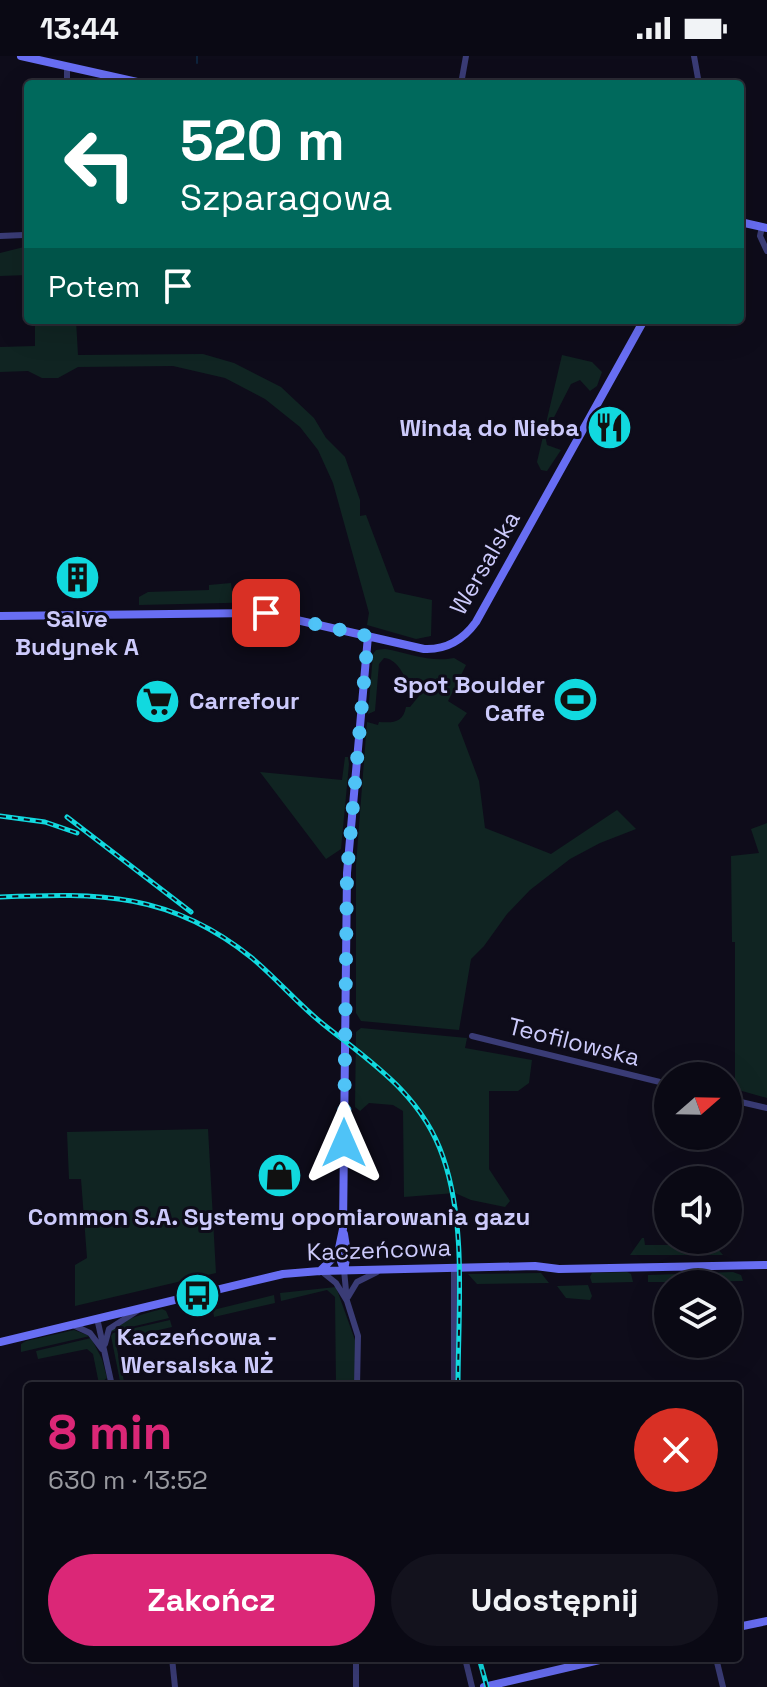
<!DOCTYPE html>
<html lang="pl">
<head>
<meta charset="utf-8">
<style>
  :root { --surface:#0a0914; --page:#13121d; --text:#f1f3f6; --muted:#999aa0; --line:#2a2a34; --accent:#db2777 }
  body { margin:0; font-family:"Space Grotesk",sans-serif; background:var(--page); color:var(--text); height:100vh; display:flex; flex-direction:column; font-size:30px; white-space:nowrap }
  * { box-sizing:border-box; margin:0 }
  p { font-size:26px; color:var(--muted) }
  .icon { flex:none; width:44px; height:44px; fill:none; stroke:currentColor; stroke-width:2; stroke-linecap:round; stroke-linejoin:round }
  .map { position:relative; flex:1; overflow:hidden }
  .details { position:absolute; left:24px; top:1326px; width:718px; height:280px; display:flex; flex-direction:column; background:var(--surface); border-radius:8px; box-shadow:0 8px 32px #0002,0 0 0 2px var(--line) }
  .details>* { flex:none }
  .guide { position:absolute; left:24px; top:24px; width:720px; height:244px; border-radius:8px; box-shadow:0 8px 32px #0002,0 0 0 2px var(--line); background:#00695c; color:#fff; overflow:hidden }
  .needle { width:52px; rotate:70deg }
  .tools { position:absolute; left:654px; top:1006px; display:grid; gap:16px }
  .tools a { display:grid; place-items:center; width:88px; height:88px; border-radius:50%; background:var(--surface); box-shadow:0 8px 32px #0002,0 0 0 2px var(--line); font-size:40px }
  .pin { position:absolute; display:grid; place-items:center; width:68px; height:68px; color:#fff; margin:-34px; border-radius:16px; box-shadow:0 4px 12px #0006 }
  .me { position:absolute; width:88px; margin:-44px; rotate:0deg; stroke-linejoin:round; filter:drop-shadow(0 0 6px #0008) }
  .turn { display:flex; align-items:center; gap:28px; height:168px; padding:0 24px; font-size:36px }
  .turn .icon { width:104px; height:104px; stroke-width:2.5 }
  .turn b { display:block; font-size:56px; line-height:68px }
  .then { display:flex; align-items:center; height:76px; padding:0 24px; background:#0003; gap:16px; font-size:30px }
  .round { display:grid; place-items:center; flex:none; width:84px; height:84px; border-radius:42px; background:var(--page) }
  .overview { display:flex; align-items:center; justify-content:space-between; height:136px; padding:0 24px }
  h1 { font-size:48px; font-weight:700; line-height:60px; color:var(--accent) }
  .button { display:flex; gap:16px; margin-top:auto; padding:16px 24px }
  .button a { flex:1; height:92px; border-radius:48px; background:var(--accent); color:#fff; font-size:32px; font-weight:700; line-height:92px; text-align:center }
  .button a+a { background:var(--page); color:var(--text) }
  .status { display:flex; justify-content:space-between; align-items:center; height:56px; padding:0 40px; background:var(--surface); direction:ltr }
  .status svg { height:22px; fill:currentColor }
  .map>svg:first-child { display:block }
  .green { fill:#102422 }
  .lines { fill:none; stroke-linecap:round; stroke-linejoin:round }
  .stream { stroke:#0e233c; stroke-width:2 }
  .street { stroke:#3a3c76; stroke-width:6 }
  .secondary { stroke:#686ef3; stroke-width:8 }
  .rail-casing { stroke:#11d9df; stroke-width:5 }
  .rail { stroke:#0e0c1a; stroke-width:2; stroke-dasharray:6; stroke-linecap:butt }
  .route { stroke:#4fc3f7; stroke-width:14; stroke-dasharray:0 25.2 }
  .labels { text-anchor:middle; stroke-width:6; stroke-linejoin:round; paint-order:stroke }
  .poi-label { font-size:24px; font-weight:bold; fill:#cccafb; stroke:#0e0c1a }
  .street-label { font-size:24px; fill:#cccafb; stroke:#0e0c1a }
</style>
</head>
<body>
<div class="status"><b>13:44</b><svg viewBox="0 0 49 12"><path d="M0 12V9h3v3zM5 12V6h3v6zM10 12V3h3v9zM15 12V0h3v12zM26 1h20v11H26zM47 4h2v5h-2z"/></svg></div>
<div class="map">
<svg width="767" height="1631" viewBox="0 0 767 1631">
  <rect width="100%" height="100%" fill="#0e0c1a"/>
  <path class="green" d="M 28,190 L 28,219 L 0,220 L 0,197 Z
    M 35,264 L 76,264 L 78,299 L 203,298 L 234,307 L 281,331 L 314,362 L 326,382 L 345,401 L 360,444 L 360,460 L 366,459 L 395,536 L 432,544 L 431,580 L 416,583 L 367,569 L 369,557 L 333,427 L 318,394 L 300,371 L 265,343 L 225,322 L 173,310 L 78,311 L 58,322 L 42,322 L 28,315 L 0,316 L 0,291 L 35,290 Z
    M 562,299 L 592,306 L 602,316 L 597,330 L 590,335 L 580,324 L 571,328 L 545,379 L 547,389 L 561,394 L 547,415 L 541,414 L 537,406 Z
    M 231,527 L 232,535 L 265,533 L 267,528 L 267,546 L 139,549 L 139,541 L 148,536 L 209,534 L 209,529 Z
    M 385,593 C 409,597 431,607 454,602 L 466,609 L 448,645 L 467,657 L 458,669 L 479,725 L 485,772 L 551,798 L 617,754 L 636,773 L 600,787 L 570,803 L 530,834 L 507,858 L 484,890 L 471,903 L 459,974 L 361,965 L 356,957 L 356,809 L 367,666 L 378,669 L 379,666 C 393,667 403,667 406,651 L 410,651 L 419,640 L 417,636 L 411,637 L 411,628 L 407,628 C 405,618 395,602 384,602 L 379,608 L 375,655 L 368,658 L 373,598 L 376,594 Z
    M 345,701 L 348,701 L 349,708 L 341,793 L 326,803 L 260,716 L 342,724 Z
    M 767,767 L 767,1042 L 735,1033 L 735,886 L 732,886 L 731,800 L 759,797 L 751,773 Z
    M 361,972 L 467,982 L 465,992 L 532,1004 L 529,1027 L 518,1035 L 489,1035 L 489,1113 L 510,1145 L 505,1151 L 471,1144 L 455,1137 L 404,1141 L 403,1055 L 393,1049 L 369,1047 L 360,1055 L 355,1051 L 356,976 Z
    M 208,1073 L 216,1217 L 75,1250 L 75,1209 L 87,1202 L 81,1123 L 69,1123 L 67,1076 Z
    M 642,1182 L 644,1182 L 645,1189 L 709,1189 L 710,1184 L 723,1199 L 630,1199 Z
    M 627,1216 L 631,1218 L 633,1226 L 592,1227 L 590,1221 L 592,1217 Z
    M 733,1216 L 741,1219 L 743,1225 L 675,1226 L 674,1224 L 674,1226 L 648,1226 L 648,1219 Z
    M 541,1217 L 549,1227 L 477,1228 L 468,1218 Z
    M 588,1229 L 592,1240 L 590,1244 L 566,1242 L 557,1230 Z
    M 336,1231 L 355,1284 L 355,1330 L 336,1330 L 335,1241 L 327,1234 L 281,1245 L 280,1237 Z
    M 274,1239 L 275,1247 L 214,1261 L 213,1254 Z
    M 162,1253 L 166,1255 L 169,1262 L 110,1276 C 123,1262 144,1258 162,1253 Z
    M 170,1264 L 172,1271 L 115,1284 L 125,1330 L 121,1330 L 111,1280 L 113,1277 Z
    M 74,1274 L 90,1280 L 21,1296 L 21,1288 L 26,1285 Z
    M 91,1282 L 102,1303 L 107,1322 L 99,1328 L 93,1298 L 87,1293 L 38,1303 L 36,1295 Z"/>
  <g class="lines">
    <path class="stream" d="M 197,0 L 197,7"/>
    <path class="street" d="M 694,0 L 699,28
      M 67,10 L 67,28
      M 461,28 L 466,0
      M 762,171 L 760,180 L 767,195
      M 0,180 L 24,179
      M 472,980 L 668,1028
      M 728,1043 L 767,1052
      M 454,1213 L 454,1330
      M 344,1214 L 347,1245 L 358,1280 L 357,1330
      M 321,1215 L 336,1227 L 347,1245
      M 348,1241 L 357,1226 L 377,1216
      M 97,1262 L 112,1330
      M 75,1270 L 90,1277 L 102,1293
      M 105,1288 L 109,1273 L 137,1255
      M 172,1602 L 175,1631
      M 356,1602 L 356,1631
      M 465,1602 L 472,1631
      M 716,1602 L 723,1631"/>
    <path class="secondary" d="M 21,0 L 146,28
      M 740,166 L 767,172
      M 0,560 L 266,557 L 424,593 C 446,594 463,584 476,566 L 644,264
      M 344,1178 L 347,1197 L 344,1214
      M 344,1214 L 338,1197 L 343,1173 L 347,817 L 368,580
      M 320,1215 L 338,1197
      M 0,1286 L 283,1218 L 320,1215 L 535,1210 L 559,1213 L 767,1209
      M 738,1571 L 767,1565
      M 484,1631 L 608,1602"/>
    <defs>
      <path id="rail" d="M 0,760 L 45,766 L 77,777
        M 67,761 L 191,856
        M 0,841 C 100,837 170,836 252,902 C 277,923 298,948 323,968 C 372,1007 422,1039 443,1101 C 467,1170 458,1257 458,1330
        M 479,1602 L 487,1631"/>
    </defs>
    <use href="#rail" class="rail-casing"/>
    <use href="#rail" class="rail"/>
  </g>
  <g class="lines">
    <path class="route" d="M 266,557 L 368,580 L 347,817 L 344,1087"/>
  </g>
  <defs>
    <symbol id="restaurant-disc" viewBox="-11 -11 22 22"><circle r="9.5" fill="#11d9df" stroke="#0e0c1a"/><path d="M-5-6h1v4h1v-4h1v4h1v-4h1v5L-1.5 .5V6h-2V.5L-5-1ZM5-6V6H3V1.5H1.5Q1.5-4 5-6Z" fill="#111"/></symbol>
    <symbol id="building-disc" viewBox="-11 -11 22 22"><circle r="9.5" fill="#11d9df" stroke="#0e0c1a"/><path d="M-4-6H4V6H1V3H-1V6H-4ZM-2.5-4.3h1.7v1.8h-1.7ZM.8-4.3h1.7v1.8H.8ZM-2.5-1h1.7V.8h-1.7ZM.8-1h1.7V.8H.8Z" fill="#111"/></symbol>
    <symbol id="stadium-disc" viewBox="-11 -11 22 22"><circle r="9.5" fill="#11d9df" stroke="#0e0c1a"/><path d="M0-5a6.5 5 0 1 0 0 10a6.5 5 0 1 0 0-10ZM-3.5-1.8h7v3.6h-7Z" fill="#111"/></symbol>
    <symbol id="supermarket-disc" viewBox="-11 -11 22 22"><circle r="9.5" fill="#11d9df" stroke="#0e0c1a"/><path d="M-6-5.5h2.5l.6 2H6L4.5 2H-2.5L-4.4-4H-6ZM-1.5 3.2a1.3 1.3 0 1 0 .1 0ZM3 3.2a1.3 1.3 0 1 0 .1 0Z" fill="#111"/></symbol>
    <symbol id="shop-disc" viewBox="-11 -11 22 22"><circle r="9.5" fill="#11d9df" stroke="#0e0c1a"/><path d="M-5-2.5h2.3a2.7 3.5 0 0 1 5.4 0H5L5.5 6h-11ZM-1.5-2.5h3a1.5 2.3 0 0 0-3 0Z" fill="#111"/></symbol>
    <symbol id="bus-disc" viewBox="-11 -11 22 22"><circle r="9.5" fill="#11d9df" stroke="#0e0c1a"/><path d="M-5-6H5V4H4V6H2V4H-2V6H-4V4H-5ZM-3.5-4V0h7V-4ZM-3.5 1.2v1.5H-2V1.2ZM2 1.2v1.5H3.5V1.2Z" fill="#111"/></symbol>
  </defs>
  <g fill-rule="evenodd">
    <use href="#restaurant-disc" x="584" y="346" width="51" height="51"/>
    <use href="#building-disc" x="52" y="496" width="51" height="51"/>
    <use href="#stadium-disc" x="550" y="618" width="51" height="51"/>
    <use href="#supermarket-disc" x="132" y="620" width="51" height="51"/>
    <use href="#shop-disc" x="254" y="1094" width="51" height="51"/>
    <use href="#bus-disc" x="172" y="1214" width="51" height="51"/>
  </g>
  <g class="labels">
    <g class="poi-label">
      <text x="579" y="380" text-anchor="end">Windą do Nieba</text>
      <text x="77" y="571">Salve<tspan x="77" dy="28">Budynek A</tspan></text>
      <text x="545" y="637" text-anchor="end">Spot Boulder<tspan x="545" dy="28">Caffe</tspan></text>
      <text x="189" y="653" text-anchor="start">Carrefour</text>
      <text x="279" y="1169">Common S.A. Systemy opomiarowania gazu</text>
      <text x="197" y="1289">Kaczeńcowa -<tspan x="197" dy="28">Wersalska NŻ</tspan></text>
    </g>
    <g class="street-label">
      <text transform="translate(485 507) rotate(-60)" y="8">Wersalska</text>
      <text transform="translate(574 986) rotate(14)" y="8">Teofilowska</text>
      <text transform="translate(379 1194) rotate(-2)" y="8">Kaczeńcowa</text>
    </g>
  </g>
</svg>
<div class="tools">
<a><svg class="needle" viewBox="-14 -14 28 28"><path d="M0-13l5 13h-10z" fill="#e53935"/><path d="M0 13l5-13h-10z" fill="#999aa0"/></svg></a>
<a><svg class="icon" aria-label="sound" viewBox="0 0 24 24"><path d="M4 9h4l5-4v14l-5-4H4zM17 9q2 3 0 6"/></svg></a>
<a><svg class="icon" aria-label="layers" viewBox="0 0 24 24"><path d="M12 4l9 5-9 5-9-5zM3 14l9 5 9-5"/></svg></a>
</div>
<div class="pin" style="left:266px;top:557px;background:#d93025"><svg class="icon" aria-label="arrive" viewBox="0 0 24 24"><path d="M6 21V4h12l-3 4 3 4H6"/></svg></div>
<svg class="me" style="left:344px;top:1087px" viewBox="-20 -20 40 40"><path d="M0-17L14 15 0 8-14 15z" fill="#4fc3f7" stroke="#fff" stroke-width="4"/></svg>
<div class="guide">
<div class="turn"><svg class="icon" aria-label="left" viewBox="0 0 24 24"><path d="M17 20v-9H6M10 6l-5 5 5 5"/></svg><div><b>520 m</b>Szparagowa</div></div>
<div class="then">Potem<svg class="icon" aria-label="arrive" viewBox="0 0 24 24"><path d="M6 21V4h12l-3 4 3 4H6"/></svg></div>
</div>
<section class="details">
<div class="overview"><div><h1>8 min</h1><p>630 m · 13:52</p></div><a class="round" style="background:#d93025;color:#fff"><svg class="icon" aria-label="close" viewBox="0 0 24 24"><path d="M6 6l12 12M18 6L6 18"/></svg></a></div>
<div class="button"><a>Zakończ</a><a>Udostępnij</a></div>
</section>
</div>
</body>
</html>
